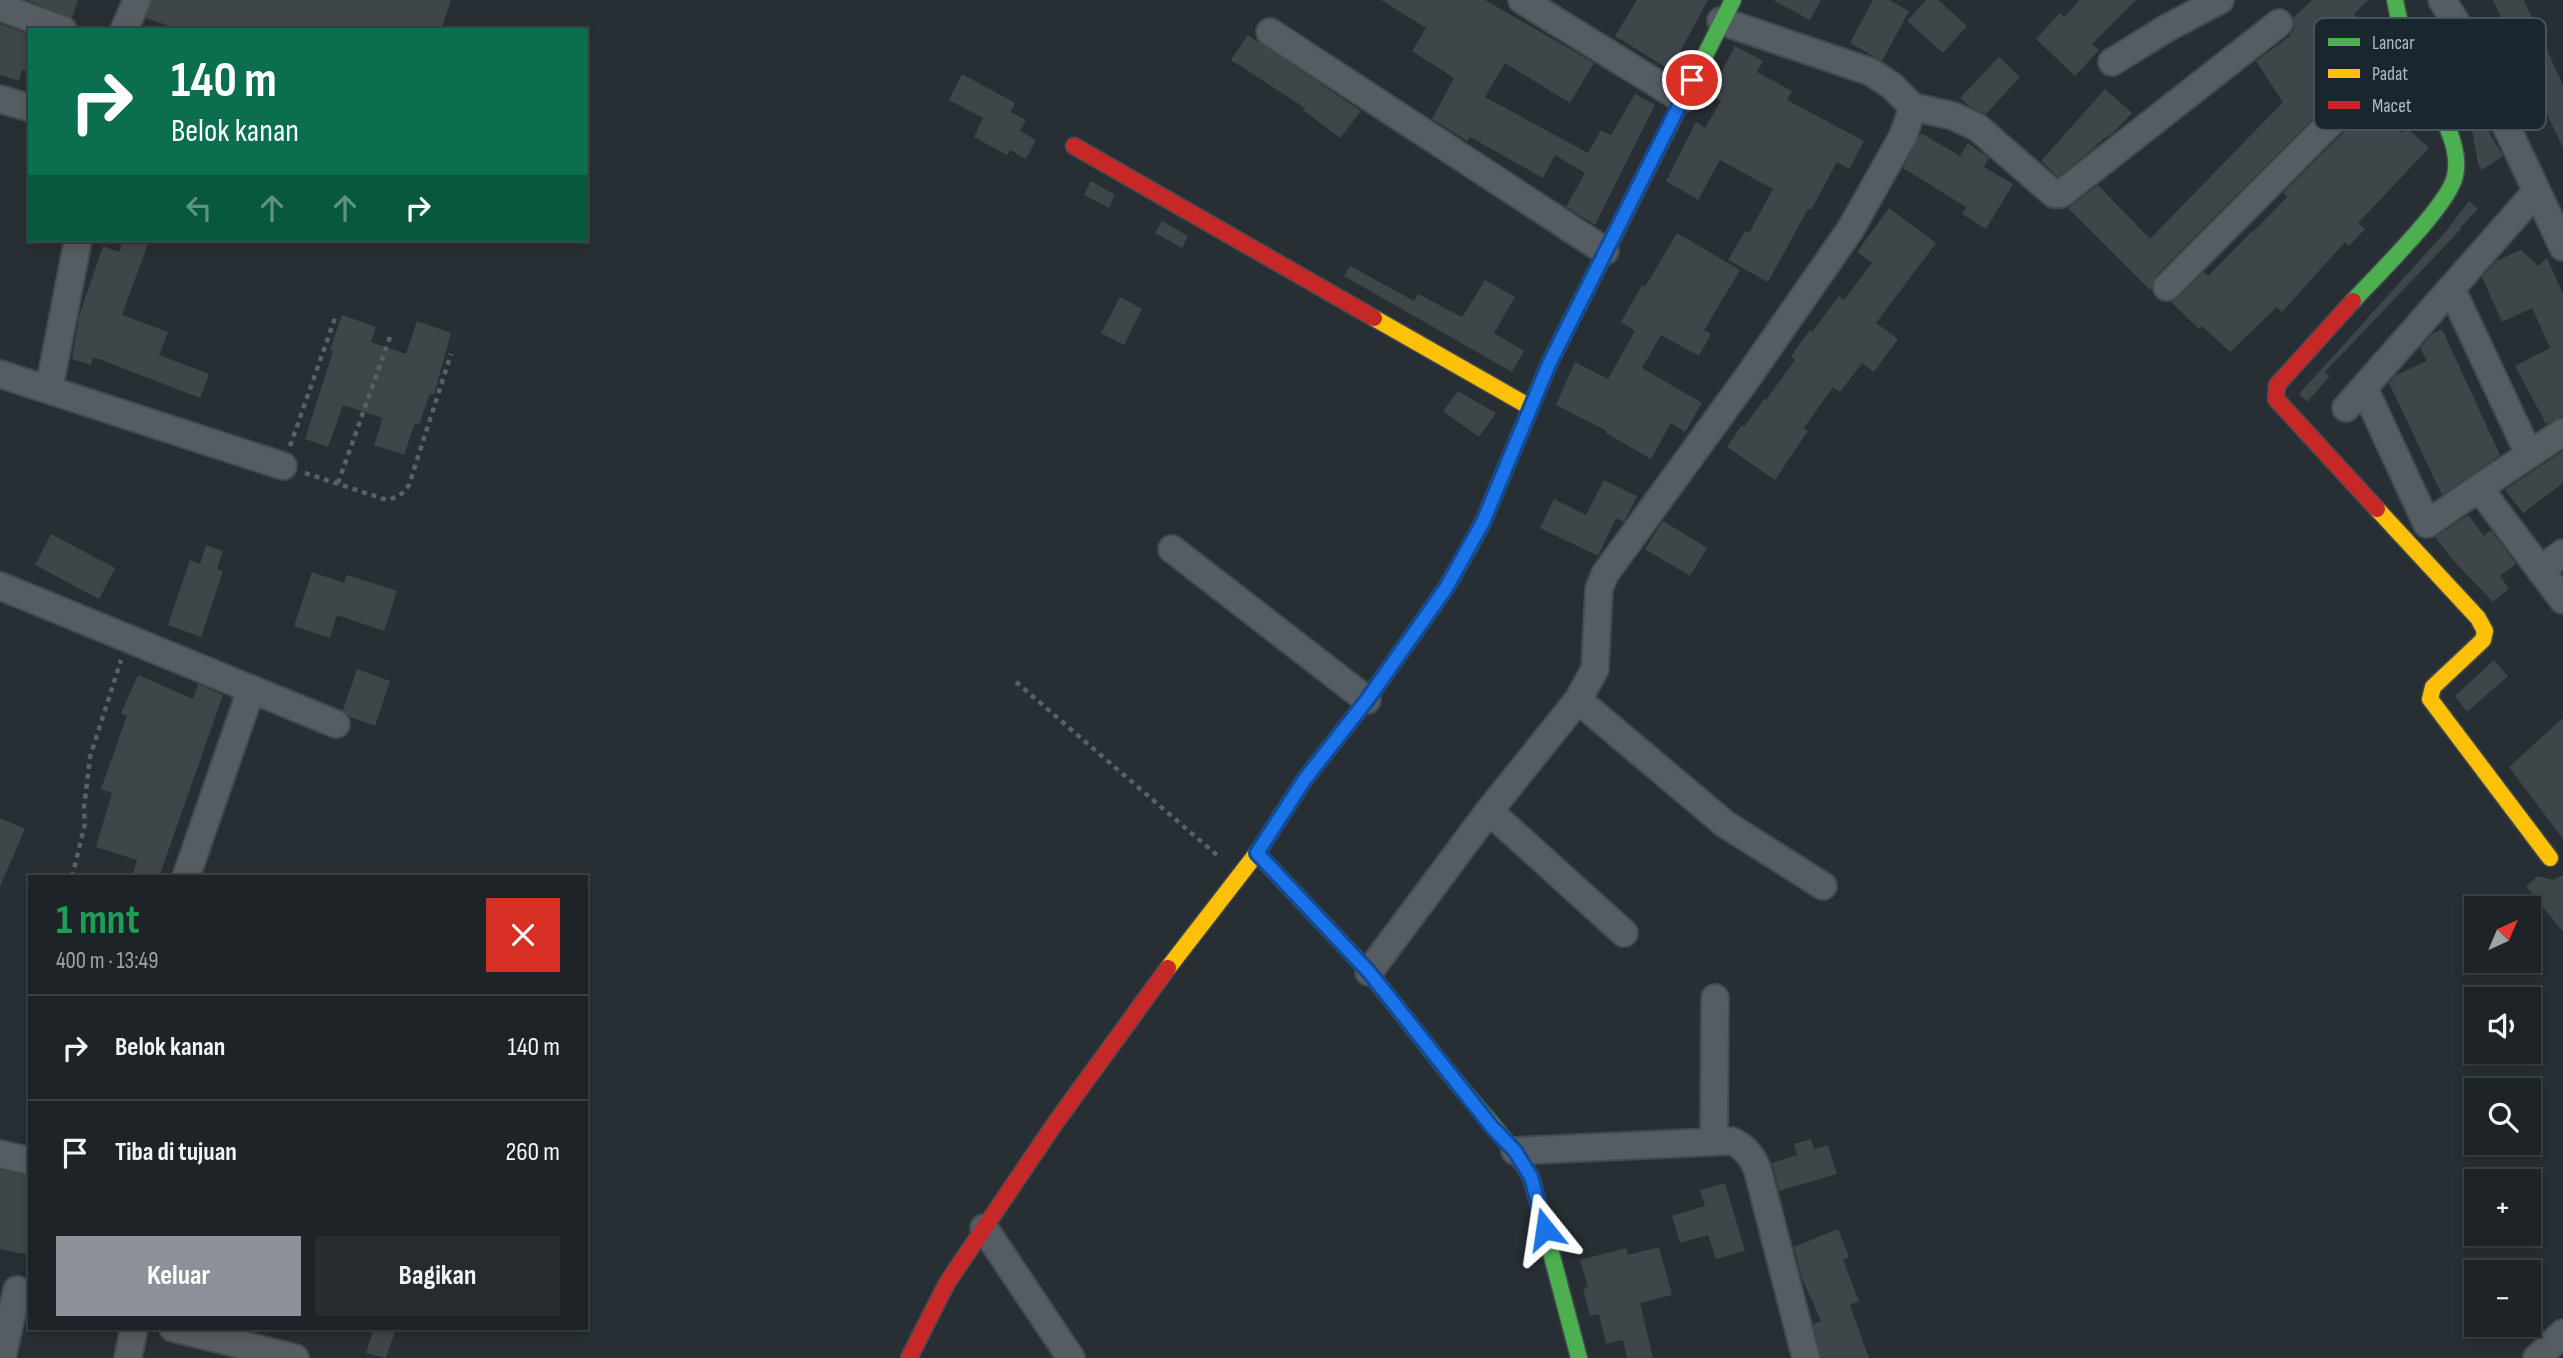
<!DOCTYPE html>
<html lang="id">
<head>
<meta charset="utf-8">
<style>
  :root { --surface:#1d2327; --page:#252b2f; --text:#f1f3f6; --muted:#a0a4a7; --line:#3b4044; --accent:#8c9099 }
  body { margin:0; font-family:"Sofia Sans Condensed",sans-serif; background:var(--page); color:var(--text); height:100vh; display:flex; flex-direction:column; font-size:26px; white-space:nowrap }
  * { box-sizing:border-box; margin:0 }
  p { font-size:23px; color:var(--muted) }
  .icon { flex:none; width:38px; height:38px; fill:none; stroke:currentColor; stroke-width:2; stroke-linecap:round; stroke-linejoin:round }
  .map { position:relative; flex:1; overflow:hidden }
  .sheet { position:absolute; left:28px; top:875px; width:560px; height:455px; display:flex; flex-direction:column; background:var(--surface); border-radius:0px; box-shadow:0 4px 10px #0003,0 0 0 2px var(--line) }
  .sheet>* { flex:none }
  .banner { position:absolute; left:28px; top:28px; width:560px; height:214px; border-radius:0px; box-shadow:0 4px 10px #0003,0 0 0 2px var(--line); background:#0b6e4f; color:#fff; overflow:hidden }
  .needle { width:46px; rotate:44deg }
  .controls { position:absolute; left:2464px; top:896px; display:grid; gap:14px }
  .controls a { display:grid; place-items:center; width:77px; height:77px; border-radius:0px; background:var(--surface); box-shadow:0 4px 10px #0003,0 0 0 2px var(--line); font-size:35px }
  .pin { position:absolute; display:grid; place-items:center; width:60px; height:60px; color:#fff; margin:-30px; border:4px solid #fff; border-radius:50%; box-shadow:0 2px 7px #0007 }
  .me { position:absolute; width:77px; margin:-38px; rotate:345deg; stroke-linejoin:round; filter:drop-shadow(0 0 5px #0008) }
  .turn { display:flex; align-items:center; gap:24px; height:147px; padding:0 28px; font-size:32px }
  .turn .icon { width:91px; height:91px; stroke-width:2.5 }
  .turn b { display:block; font-size:49px; line-height:60px }
  .lanes { display:flex; align-items:center; height:66px; padding:0 28px; background:#0003; justify-content:center; gap:35px; direction:ltr }
  .lanes .off { opacity:.35 }
  .round { display:grid; place-items:center; flex:none; width:74px; height:74px; border-radius:0px; background:var(--page) }
  .overview { display:flex; align-items:center; justify-content:space-between; height:119px; padding:0 28px }
  h1 { font-size:42px; font-weight:700; line-height:52px; color:#1e9e55 }
  .button { display:flex; gap:14px; margin-top:auto; padding:14px 28px }
  .button a { flex:1; height:80px; border-radius:0px; background:var(--accent); color:#fff; font-size:28px; font-weight:700; line-height:80px; text-align:center }
  .button a+a { background:var(--page); color:var(--text) }
  ul { padding:0; list-style:none }
  li { display:flex; align-items:center; gap:21px; height:105px; padding:0 28px; border-top:2px solid var(--line) }
  li div { flex:1 }
  li b { display:block; font-size:26px }
  li em { font-style:normal }
  .map>svg:first-child { display:block }
  .building { fill:#3f464a }
  .lines { fill:none; stroke-linecap:round; stroke-linejoin:round }
  .street-casing { stroke:#444b4f; stroke-width:30 }
  .fast-casing { stroke:#444b4f; stroke-width:19 }
  .slow-casing { stroke:#444b4f; stroke-width:19 }
  .jam-casing { stroke:#444b4f; stroke-width:19 }
  .path { stroke:#596164; stroke-width:4.5; stroke-dasharray:5 5; stroke-linecap:butt }
  .street { stroke:#565d62; stroke-width:26 }
  .fast { stroke:#4caf50; stroke-width:16 }
  .slow { stroke:#ffc107; stroke-width:16 }
  .jam { stroke:#c62828; stroke-width:16 }
  .route-casing { stroke:#114b97; stroke-width:18 }
  .route { stroke:#1a73e8; stroke-width:12 }
  .key { fill:#1a262e; stroke:#47535c; stroke-width:2 }
  .key-label { font-size:19px; fill:#afbcc6 }
</style>
</head>
<body>
<div class="map">
<svg width="2563" height="1358" viewBox="0 0 2563 1358">
  <rect width="100%" height="100%" fill="#272f34"/>
  <path class="building" d="M 27,0 L 78,0 L 72,18 Z
    M 152,0 L 451,0 L 441,30 L 181,30 L 146,18 Z
    M 1381,0 L 1485,0 L 1594,63 L 1570,103 L 1505,63 L 1485,97 L 1588,153 L 1601,130 L 1611,135 L 1635,94 L 1655,105 L 1595,225 L 1566,207 L 1585,173 L 1555,155 L 1543,178 L 1470,137 L 1467,141 L 1432,119 L 1454,78 L 1412,51 L 1426,28 Z
    M 1637,0 L 1708,0 L 1670,70 L 1615,36 Z
    M 1773,0 L 1821,0 L 1810,20 Z
    M 1873,0 L 1889,0 L 1909,11 L 1882,61 L 1850,43 Z
    M 1926,0 L 1938,0 L 1967,26 L 1943,53 L 1907,21 Z
    M 2080,0 L 2136,0 L 2092,44 L 2099,50 L 2075,76 L 2036,39 L 2060,13 L 2064,17 Z
    M 2312,0 L 2368,0 L 2354,14 L 2381,40 L 2384,47 L 2156,276 L 2151,291 L 2068,208 L 2098,185 L 2150,239 L 2283,102 L 2256,61 L 2290,36 L 2294,28 L 2293,18 Z
    M 2493,0 L 2524,0 L 2563,85 L 2563,148 Z
    M 0,24 L 30,35 L 30,72 L 22,70 L 19,81 L 0,75 Z
    M 1248,35 L 1361,111 L 1340,138 L 1303,110 L 1305,108 L 1231,60 Z
    M 1735,46 L 1763,61 L 1757,72 L 1792,91 L 1787,100 L 1864,141 L 1849,169 L 1837,162 L 1811,210 L 1808,209 L 1768,282 L 1728,260 L 1745,231 L 1749,233 L 1773,189 L 1720,160 L 1698,200 L 1666,181 L 1696,122 L 1705,128 L 1721,101 L 1710,94 Z
    M 1999,57 L 2020,77 L 1986,114 L 1969,106 L 1960,98 Z
    M 962,74 L 1015,103 L 1011,112 L 1026,120 L 1020,131 L 1036,140 L 1026,159 L 1010,150 L 1007,155 L 974,137 L 983,118 L 949,100 Z
    M 2105,89 L 2132,113 L 2113,133 L 2106,138 L 2105,137 L 2094,148 L 2058,177 L 2041,161 Z
    M 2372,104 L 2402,133 L 2407,128 L 2429,148 L 2358,223 L 2365,229 L 2349,246 L 2345,242 L 2282,312 L 2277,307 L 2230,352 L 2202,326 L 2199,329 L 2171,302 L 2178,298 L 2204,272 L 2208,276 L 2252,231 L 2253,232 L 2287,197 L 2283,193 Z
    M 2483,122 L 2503,156 L 2482,170 L 2478,164 L 2472,130 Z
    M 1921,133 L 1960,156 L 1968,143 L 1989,158 L 1984,167 L 2013,184 L 1986,229 L 1962,214 L 1966,207 L 1903,168 Z
    M 1091,181 L 1115,195 L 1109,208 L 1084,195 Z
    M 2469,201 L 2478,209 L 2460,228 L 2461,229 L 2325,372 L 2330,376 L 2307,402 L 2299,394 L 2447,230 Z
    M 1889,208 L 1936,243 L 1876,323 L 1898,339 L 1874,372 L 1862,363 L 1840,392 L 1833,387 L 1804,428 L 1808,431 L 1775,480 L 1727,447 L 1742,425 L 1744,427 L 1764,399 L 1766,400 L 1795,360 L 1791,356 L 1810,330 L 1812,332 L 1839,296 L 1844,300 L 1872,263 L 1857,252 Z
    M 1162,221 L 1188,236 L 1182,248 L 1155,233 Z
    M 1677,233 L 1740,270 L 1704,330 L 1711,334 L 1699,356 L 1661,335 L 1642,368 L 1702,403 L 1685,432 L 1671,423 L 1651,459 L 1606,433 L 1607,431 L 1556,405 L 1575,362 L 1608,379 L 1635,331 L 1621,322 L 1642,285 L 1645,287 Z
    M 123,240 L 136,240 L 148,244 L 122,315 L 168,332 L 159,355 L 209,374 L 200,398 L 99,359 L 93,358 L 91,365 L 72,359 L 79,316 L 103,246 L 119,252 Z
    M 2521,250 L 2538,266 L 2547,258 L 2563,294 L 2563,416 L 2546,424 L 2515,366 L 2550,348 L 2532,308 L 2502,322 L 2482,277 L 2496,261 Z
    M 1350,266 L 1414,301 L 1418,294 L 1462,317 L 1485,280 L 1515,297 L 1494,333 L 1524,351 L 1512,372 L 1344,276 Z
    M 1120,297 L 1142,309 L 1124,345 L 1101,333 Z
    M 342,315 L 376,327 L 371,342 L 406,354 L 417,321 L 451,333 L 434,395 L 430,393 L 419,425 L 415,423 L 404,455 L 374,445 L 383,418 L 343,405 L 328,447 L 305,439 L 333,351 L 330,350 Z
    M 2442,329 L 2500,455 L 2442,495 L 2389,383 L 2396,375 L 2427,361 L 2420,348 L 2432,334 Z
    M 1458,391 L 1496,413 L 1479,437 L 1443,411 Z
    M 2563,451 L 2563,483 L 2523,513 L 2505,490 Z
    M 1604,480 L 1637,496 L 1624,522 L 1616,518 L 1598,556 L 1540,528 L 1554,499 L 1586,515 Z
    M 2468,515 L 2484,536 L 2491,530 L 2516,564 L 2500,576 L 2509,589 L 2493,602 L 2452,559 L 2435,537 Z
    M 1663,521 L 1707,548 L 1690,576 L 1645,549 Z
    M 51,534 L 115,568 L 99,599 L 35,565 Z
    M 206,545 L 223,551 L 217,569 L 223,571 L 201,637 L 168,625 L 190,560 L 200,564 Z
    M 312,572 L 344,583 L 347,575 L 397,591 L 384,631 L 337,615 L 330,638 L 294,626 Z
    M 2494,660 L 2508,676 L 2467,712 L 2455,696 Z
    M 357,669 L 390,681 L 375,726 L 350,717 L 343,710 Z
    M 138,675 L 193,699 L 198,684 L 223,695 L 159,877 L 132,877 L 137,860 L 96,847 L 112,793 L 101,789 L 127,716 L 121,713 Z
    M 2563,718 L 2563,839 L 2509,767 Z
    M 0,818 L 25,829 L 0,886 Z
    M 2563,875 L 2563,932 L 2526,886 L 2538,876 L 2552,880 Z
    M 1811,1139 L 1814,1149 L 1828,1145 L 1837,1174 L 1779,1191 L 1772,1163 L 1797,1155 L 1794,1144 Z
    M 0,1170 L 30,1176 L 30,1255 L 0,1249 Z
    M 1725,1183 L 1745,1251 L 1716,1259 L 1708,1235 L 1680,1243 L 1672,1216 L 1705,1206 L 1700,1190 Z
    M 1838,1229 L 1849,1257 L 1843,1260 L 1859,1301 L 1850,1305 L 1869,1358 L 1821,1358 L 1813,1324 L 1821,1321 L 1801,1276 L 1794,1247 Z
    M 1659,1247 L 1672,1295 L 1640,1303 L 1653,1358 L 1627,1358 L 1623,1340 L 1606,1344 L 1599,1314 L 1590,1316 L 1583,1288 L 1588,1287 L 1580,1260 L 1626,1248 L 1628,1255 Z
    M 374,1328 L 396,1328 L 386,1358 L 366,1353 Z"/>
  <g class="lines">
    <defs>
      <path id="street" d="M 1522,0 L 1682,99
        M 2442,0 L 2461,30 L 2563,247
        M 0,7 L 63,30
        M 124,30 L 137,0
        M 1270,32 L 1605,251
        M 2112,62 L 2167,28 L 2220,0
        M 0,99 L 30,108
        M 1913,107 L 1953,116 L 1977,127 L 2047,188 L 2054,194 L 2061,194 L 2279,23
        M 2167,287 L 2406,47
        M 2451,288 L 2529,454
        M 0,374 L 283,466
        M 2364,388 L 2427,524 L 2479,488
        M 49,389 L 78,240
        M 2346,408 L 2536,192
        M 2563,432 L 2479,488 L 2563,600
        M 1172,549 L 1367,700
        M 2540,570 L 2563,553
        M 0,586 L 336,724
        M 1578,700 L 1725,824 L 1823,886
        M 1489,811 L 1624,933
        M 186,877 L 251,690
        M 1369,972 L 1489,811 L 1578,700 L 1595,669 L 1599,589 L 1605,574 L 1748,377 L 1850,230 L 1903,136 L 1913,107 L 1892,86 L 1871,72 L 1721,21
        M 1714,1142 L 1715,998
        M 1515,1151 L 1732,1141 C 1745,1147 1752,1156 1757,1168 L 1806,1358
        M 0,1154 L 30,1161
        M 984,1228 L 1071,1358
        M 173,1328 L 295,1358
        M 2,1358 L 17,1290
        M 128,1358 L 134,1328
        M 2537,1358 L 2563,1333"/>
      <path id="fast" d="M 2353,301 C 2376,276 2449,205 2455,176 C 2460,153 2449,130 2439,109 C 2419,70 2403,45 2395,0
        M 1470,546 L 1483,522 L 1549,364 L 1733,0
        M 1448,1072 C 1476,1107 1508,1139 1531,1177 L 1579,1358"/>
      <path id="slow" d="M 1374,318 L 1530,407
        M 2377,509 L 2478,618 L 2485,631 L 2483,640 L 2433,687 L 2430,699 L 2550,858
        M 1168,968 L 1257,853 L 1305,779 L 1367,700 L 1446,588 L 1470,546"/>
      <path id="jam" d="M 1074,146 L 1374,318
        M 2353,301 L 2277,385 L 2276,399 L 2377,509
        M 1257,853 L 1369,972 L 1448,1072
        M 909,1358 L 947,1283 L 1056,1122 L 1168,968"/>
    </defs>
    <use href="#street" class="street-casing"/>
    <use href="#fast" class="fast-casing"/>
    <use href="#slow" class="slow-casing"/>
    <use href="#jam" class="jam-casing"/>
    <path class="path" d="M 290,446 L 336,315
      M 305,473 L 387,500 C 398,497 403,494 409,485 L 451,354
      M 338,483 L 390,337
      M 1016,682 L 1218,856
      M 72,877 L 85,824 L 84,808 L 90,757 L 121,660"/>
    <use href="#street" class="street"/>
    <use href="#fast" class="fast"/>
    <use href="#slow" class="slow"/>
    <use href="#jam" class="jam"/>
  </g>
  <g class="lines">
    <defs>
      <path id="route" d="M 1545,1229 L 1531,1177 L 1515,1151 L 1492,1127 L 1369,972 L 1257,853 L 1305,779 L 1367,700 L 1446,588 L 1483,522 L 1549,364 L 1692,80"/>
    </defs>
    <use href="#route" class="route-casing"/>
    <use href="#route" class="route"/>
  </g>
  <rect x="2314" y="18" width="232" height="112" rx="10" class="key"/>
  <rect x="2328" y="38" width="32" height="8" fill="#4caf50"/>
  <rect x="2328" y="69" width="32" height="9" fill="#ffc107"/>
  <rect x="2328" y="101" width="32" height="8" fill="#c62828"/>
  <g class="key-label">
    <text x="2372" y="49">Lancar</text>
    <text x="2372" y="80">Padat</text>
    <text x="2372" y="112">Macet</text>
  </g>
</svg>
<div class="controls">
<a><svg class="needle" viewBox="-14 -14 28 28"><path d="M0-13l5 13h-10z" fill="#e53935"/><path d="M0 13l5-13h-10z" fill="#a0a4a7"/></svg></a>
<a><svg class="icon" aria-label="sound" viewBox="0 0 24 24"><path d="M4 9h4l5-4v14l-5-4H4zM17 9q2 3 0 6"/></svg></a>
<a><svg class="icon" aria-label="search" viewBox="0 0 24 24"><circle cx="10" cy="10" r="6"/><path d="M15 15l6 6"/></svg></a>
<a>+</a>
<a>−</a>
</div>
<div class="pin" style="left:1692px;top:80px;background:#d93025"><svg class="icon" aria-label="arrive" viewBox="0 0 24 24"><path d="M6 21V4h12l-3 4 3 4H6"/></svg></div>
<svg class="me" style="left:1545px;top:1229px" viewBox="-20 -20 40 40"><path d="M0-17L14 15 0 8-14 15z" fill="#1a73e8" stroke="#fff" stroke-width="4"/></svg>
<div class="banner">
<div class="turn"><svg class="icon" aria-label="right" viewBox="0 0 24 24"><path d="M7 20v-9h11M14 6l5 5-5 5"/></svg><div><b>140 m</b>Belok kanan</div></div>
<div class="lanes"><svg class="icon off" aria-label="left" viewBox="0 0 24 24"><path d="M17 20v-9H6M10 6l-5 5 5 5"/></svg><svg class="icon off" aria-label="ahead" viewBox="0 0 24 24"><path d="M12 20V5M6 11l6-6 6 6"/></svg><svg class="icon off" aria-label="ahead" viewBox="0 0 24 24"><path d="M12 20V5M6 11l6-6 6 6"/></svg><svg class="icon" aria-label="right" viewBox="0 0 24 24"><path d="M7 20v-9h11M14 6l5 5-5 5"/></svg></div>
</div>
<section class="sheet">
<div class="overview"><div><h1>1 mnt</h1><p>400 m · 13:49</p></div><a class="round" style="background:#d93025;color:#fff"><svg class="icon" aria-label="close" viewBox="0 0 24 24"><path d="M6 6l12 12M18 6L6 18"/></svg></a></div>
<ul>
<li><svg class="icon" aria-label="right" viewBox="0 0 24 24"><path d="M7 20v-9h11M14 6l5 5-5 5"/></svg><div><b>Belok kanan</b></div><em>140 m</em></li>
<li><svg class="icon" aria-label="arrive" viewBox="0 0 24 24"><path d="M6 21V4h12l-3 4 3 4H6"/></svg><div><b>Tiba di tujuan</b></div><em>260 m</em></li>
</ul>
<div class="button"><a>Keluar</a><a>Bagikan</a></div>
</section>
</div>
</body>
</html>
